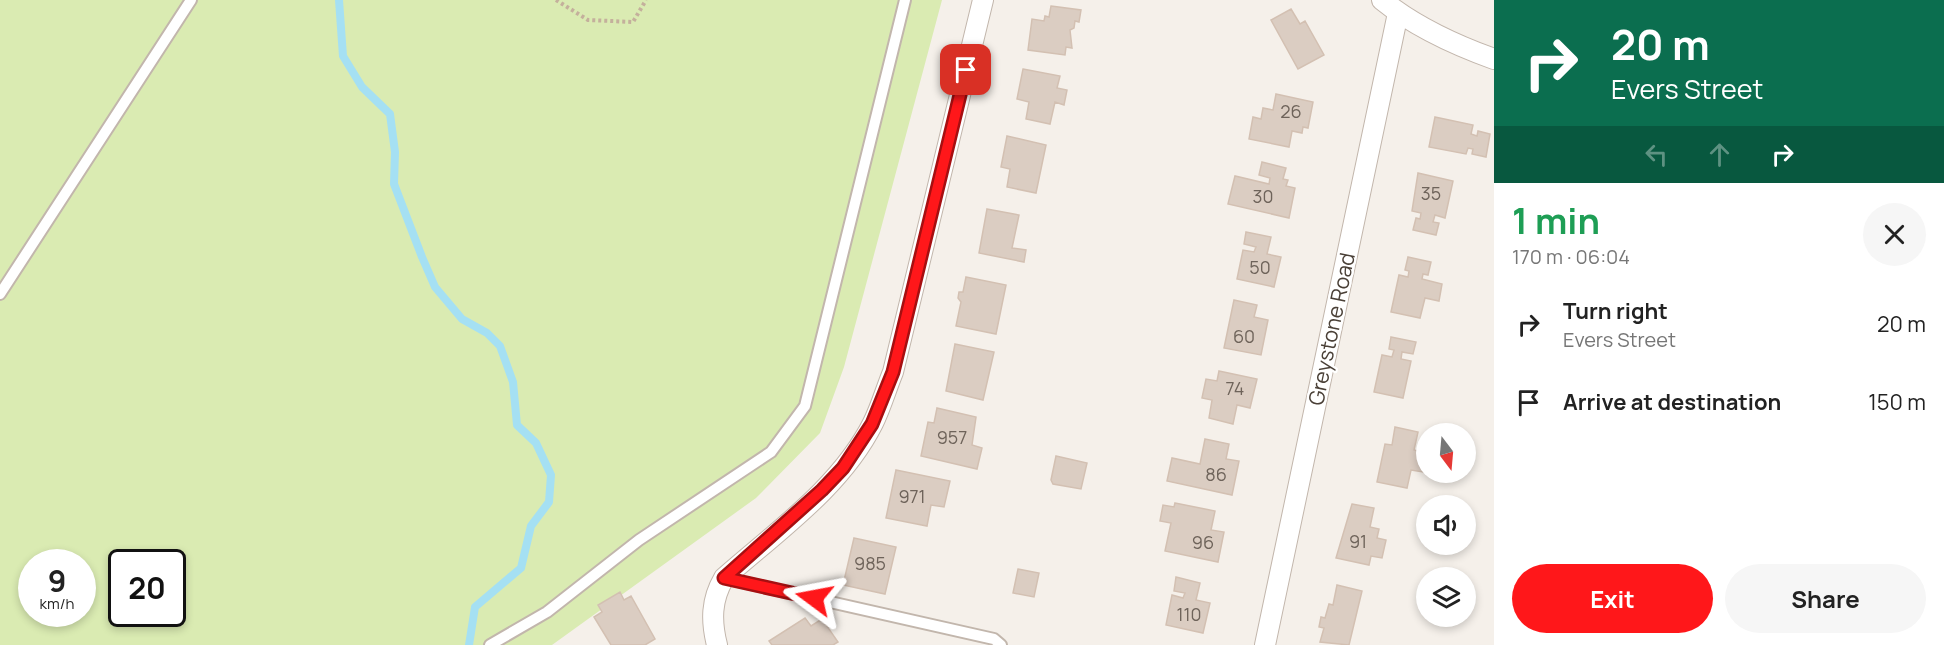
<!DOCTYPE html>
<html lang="en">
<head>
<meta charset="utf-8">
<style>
  :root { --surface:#fff; --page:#f6f6f6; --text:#222; --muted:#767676; --accent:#ff171a }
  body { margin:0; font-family:Manrope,sans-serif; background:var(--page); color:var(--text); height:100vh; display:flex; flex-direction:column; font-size:22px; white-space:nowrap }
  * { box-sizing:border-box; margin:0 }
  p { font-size:20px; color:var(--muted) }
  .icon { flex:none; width:33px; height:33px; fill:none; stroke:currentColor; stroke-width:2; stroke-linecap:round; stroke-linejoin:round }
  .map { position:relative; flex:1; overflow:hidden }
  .sheet { display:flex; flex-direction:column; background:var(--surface); width:450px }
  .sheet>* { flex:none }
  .top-card { background:#0b6e4f; color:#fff; overflow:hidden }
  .needle { width:39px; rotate:164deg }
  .fabs { position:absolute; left:1416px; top:423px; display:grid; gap:12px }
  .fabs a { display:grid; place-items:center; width:60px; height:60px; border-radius:50%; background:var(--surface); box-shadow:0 3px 9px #0003; font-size:30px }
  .speed { position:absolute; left:18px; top:549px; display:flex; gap:12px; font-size:30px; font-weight:700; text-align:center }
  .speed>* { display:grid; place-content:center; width:78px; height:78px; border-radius:50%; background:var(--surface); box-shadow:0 3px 9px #0003; line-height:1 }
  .speed small { font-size:15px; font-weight:400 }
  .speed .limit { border:3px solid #111; border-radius:9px; background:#fff; color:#111 }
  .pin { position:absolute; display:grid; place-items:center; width:51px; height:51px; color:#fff; margin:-26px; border-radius:12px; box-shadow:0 3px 9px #0006 }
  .me { position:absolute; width:66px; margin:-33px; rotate:283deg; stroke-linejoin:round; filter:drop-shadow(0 0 4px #0008) }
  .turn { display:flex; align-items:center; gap:21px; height:126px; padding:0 18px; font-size:27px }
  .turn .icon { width:78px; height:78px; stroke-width:2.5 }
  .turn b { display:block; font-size:42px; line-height:51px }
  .lanes { display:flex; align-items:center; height:57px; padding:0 18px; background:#0003; justify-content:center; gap:30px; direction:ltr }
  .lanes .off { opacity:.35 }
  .round { display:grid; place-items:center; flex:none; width:63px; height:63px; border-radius:32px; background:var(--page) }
  .headline { display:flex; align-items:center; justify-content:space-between; height:102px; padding:0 18px }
  h1 { font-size:36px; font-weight:700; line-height:45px; color:#1e9e55 }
  .action { display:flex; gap:12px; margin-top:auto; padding:12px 18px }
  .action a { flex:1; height:69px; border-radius:36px; background:var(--accent); color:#fff; font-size:24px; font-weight:700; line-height:69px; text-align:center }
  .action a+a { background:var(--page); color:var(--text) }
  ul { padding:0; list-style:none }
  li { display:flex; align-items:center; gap:18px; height:78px; padding:0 18px }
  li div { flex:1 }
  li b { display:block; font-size:22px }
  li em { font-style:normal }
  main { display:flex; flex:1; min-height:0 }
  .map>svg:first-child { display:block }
  .green { fill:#daebb2; fill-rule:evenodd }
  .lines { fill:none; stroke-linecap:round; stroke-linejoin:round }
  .stream { stroke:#a5e0f3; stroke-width:8 }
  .building { fill:#dbcdc2; stroke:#d3c0b2; stroke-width:1.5 }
  .lane-casing { stroke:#c2b6ac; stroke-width:14 }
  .street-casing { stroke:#c2b6ac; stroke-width:22 }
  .path { stroke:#c4b09c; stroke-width:4; stroke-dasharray:3 3; stroke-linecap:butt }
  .lane { stroke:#fff; stroke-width:10 }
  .street { stroke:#fff; stroke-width:20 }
  .route-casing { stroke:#a60f11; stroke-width:15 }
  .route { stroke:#ff171a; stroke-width:10 }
  .labels { text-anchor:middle; stroke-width:4.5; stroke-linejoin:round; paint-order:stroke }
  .number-label { font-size:18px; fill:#6e635a }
  .street-label { font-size:21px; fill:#4a4037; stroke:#fff }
</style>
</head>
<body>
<main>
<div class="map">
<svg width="1494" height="645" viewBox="0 0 1494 645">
  <rect width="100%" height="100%" fill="#f5f0ea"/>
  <path class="green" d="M 0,0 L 942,0 L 844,367 L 820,433 L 756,498 L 552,645 L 0,645 ZM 32,562 L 82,562 L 82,614 L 32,614 ZM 122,562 L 172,562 L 172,614 L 122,614 Z"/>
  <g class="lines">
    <path class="stream" d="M 339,0 L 343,56 L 362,87 L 390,114 L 395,152 L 394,184 L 422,257 L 435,287 L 462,319 L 487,333 L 500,346 L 513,382 L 517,425 L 536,443 L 551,475 L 549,502 L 531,526 L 521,568 L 475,607 L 469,645"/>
  </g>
  <path class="building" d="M 1051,6 L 1081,10 L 1079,22 L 1075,21 L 1074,28 L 1070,30 L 1072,48 L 1066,47 L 1065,55 L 1028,50 L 1032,19 L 1044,21 L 1045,16 L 1049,17 Z
    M 1291,9 L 1300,24 L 1305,21 L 1324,55 L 1298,69 L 1271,20 Z
    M 1023,69 L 1060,76 L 1057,88 L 1067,90 L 1064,105 L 1055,102 L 1050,124 L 1026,119 L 1029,102 L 1017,99 Z
    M 1276,94 L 1313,102 L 1308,128 L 1303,127 L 1302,133 L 1292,131 L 1289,147 L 1249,139 L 1253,117 L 1261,119 L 1263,108 L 1273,110 Z
    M 1435,117 L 1473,125 L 1471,134 L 1477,136 L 1478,131 L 1490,134 L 1486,157 L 1472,154 L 1473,149 L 1468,148 L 1466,154 L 1429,147 Z
    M 1007,136 L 1046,145 L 1036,193 L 1007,187 L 1010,169 L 1001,167 Z
    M 1262,162 L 1286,168 L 1283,179 L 1288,180 L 1286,186 L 1295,188 L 1289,218 L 1228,204 L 1235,176 L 1269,184 L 1270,178 L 1259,175 Z
    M 1418,173 L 1453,181 L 1445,218 L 1435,215 L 1433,222 L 1439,223 L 1436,235 L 1413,230 L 1416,218 L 1420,219 L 1421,213 L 1412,211 Z
    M 987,209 L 1019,215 L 1012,248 L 1026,250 L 1024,262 L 979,253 Z
    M 1246,232 L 1271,237 L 1267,254 L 1281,257 L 1274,287 L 1237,279 L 1243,250 L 1254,252 L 1256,247 L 1244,244 Z
    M 1408,257 L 1431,262 L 1428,275 L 1423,274 L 1422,279 L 1442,284 L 1439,301 L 1425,298 L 1420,318 L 1391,312 L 1399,275 L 1408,277 L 1409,271 L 1405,270 Z
    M 966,277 L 1006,285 L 996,334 L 956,326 L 961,302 L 958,298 L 959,292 L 963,292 Z
    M 1234,300 L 1257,305 L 1254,317 L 1268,320 L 1261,355 L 1224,348 Z
    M 1391,337 L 1416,342 L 1413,354 L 1402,352 L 1401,359 L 1411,361 L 1403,398 L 1374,392 L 1382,355 L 1392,357 L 1394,350 L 1389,349 Z
    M 955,344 L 994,352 L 983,400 L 946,391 Z
    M 1219,371 L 1257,379 L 1250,408 L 1237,405 L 1233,424 L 1209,418 L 1212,400 L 1202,398 L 1206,379 L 1217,381 Z
    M 937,408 L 976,417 L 972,445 L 982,448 L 977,469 L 921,456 L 928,422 L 934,423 Z
    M 1395,427 L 1418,432 L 1414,450 L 1426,453 L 1423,472 L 1411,470 L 1407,488 L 1377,482 L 1385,444 L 1392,445 Z
    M 1205,439 L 1229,444 L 1226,459 L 1239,461 L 1232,495 L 1167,481 L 1172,458 L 1200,464 Z
    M 1056,456 L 1087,463 L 1081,489 L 1053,484 L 1051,480 Z
    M 896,470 L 950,481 L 944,507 L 931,505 L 927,526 L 886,518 Z
    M 1175,503 L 1215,511 L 1211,530 L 1224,532 L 1218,562 L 1165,551 L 1171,523 L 1160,521 L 1163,505 L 1174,507 Z
    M 1352,504 L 1374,508 L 1370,527 L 1379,529 L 1377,538 L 1386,540 L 1382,558 L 1371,556 L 1369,565 L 1336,558 Z
    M 854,538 L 896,547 L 885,594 L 843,585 Z
    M 1018,569 L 1039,573 L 1034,597 L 1013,593 Z
    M 1176,577 L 1200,583 L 1196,600 L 1210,603 L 1203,633 L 1166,625 L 1172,595 L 1183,598 L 1185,593 L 1174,591 Z
    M 1337,585 L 1362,591 L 1349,645 L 1320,642 L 1324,628 L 1319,627 L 1321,617 L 1325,618 L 1329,604 L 1333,605 Z
    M 620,592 L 624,600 L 631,596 L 655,639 L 645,645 L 611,645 L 594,617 L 602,612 L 598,605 Z
    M 805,618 L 811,626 L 822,619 L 838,642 L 833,645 L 772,645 L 769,641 Z"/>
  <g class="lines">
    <defs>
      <path id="lane" d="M 0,294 L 191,0
        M 724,578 L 994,639 L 1001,645
        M 490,645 L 547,612 L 639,540 L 771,452 L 805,406 L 905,0"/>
      <path id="street" d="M 1382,0 C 1414,26 1455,45 1494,59
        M 717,645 C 711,621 711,600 724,578 C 776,532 841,487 873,423 C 881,407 886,389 893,372 L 983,0
        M 1265,645 L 1398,13"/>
    </defs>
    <use href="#lane" class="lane-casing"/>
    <use href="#street" class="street-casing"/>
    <path class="path" d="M 556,0 L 588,20 L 633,22 L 646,0"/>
    <use href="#lane" class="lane"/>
    <use href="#street" class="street"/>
  </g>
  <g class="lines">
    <defs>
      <path id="route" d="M 814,598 L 724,578 L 822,490 L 843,468 L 872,424 L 893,372 L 966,70"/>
    </defs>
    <use href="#route" class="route-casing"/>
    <use href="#route" class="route"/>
  </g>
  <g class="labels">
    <g class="number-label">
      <text x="1291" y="118">26</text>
      <text x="1431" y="200">35</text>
      <text x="1263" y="203">30</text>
      <text x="1260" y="274">50</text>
      <text x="1244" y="343">60</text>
      <text x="1235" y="395">74</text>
      <text x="952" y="444">957</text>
      <text x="1216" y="481">86</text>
      <text x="912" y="503">971</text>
      <text x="1358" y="548">91</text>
      <text x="1203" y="549">96</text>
      <text x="870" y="570">985</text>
      <text x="1189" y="621">110</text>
    </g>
    <g class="street-label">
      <text transform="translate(1332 329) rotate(-78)" y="7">Greystone Road</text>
    </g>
  </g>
</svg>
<div class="fabs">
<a><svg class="needle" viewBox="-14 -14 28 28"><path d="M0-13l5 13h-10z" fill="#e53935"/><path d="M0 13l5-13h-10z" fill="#767676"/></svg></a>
<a><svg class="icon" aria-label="sound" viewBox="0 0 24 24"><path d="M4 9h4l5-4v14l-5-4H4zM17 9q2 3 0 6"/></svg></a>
<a><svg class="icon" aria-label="layers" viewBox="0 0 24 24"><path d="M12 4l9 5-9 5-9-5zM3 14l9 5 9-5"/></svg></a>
</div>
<div class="speed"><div>9<small>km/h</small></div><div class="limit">20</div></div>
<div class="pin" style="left:966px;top:70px;background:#d93025"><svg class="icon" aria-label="arrive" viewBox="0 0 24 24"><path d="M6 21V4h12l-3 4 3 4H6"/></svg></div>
<svg class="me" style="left:814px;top:598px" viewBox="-20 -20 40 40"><path d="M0-17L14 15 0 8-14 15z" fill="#ff171a" stroke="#fff" stroke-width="4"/></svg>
</div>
<section class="sheet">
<div class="top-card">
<div class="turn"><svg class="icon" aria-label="right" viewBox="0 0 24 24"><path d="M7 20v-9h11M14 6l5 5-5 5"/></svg><div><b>20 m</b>Evers Street</div></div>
<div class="lanes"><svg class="icon off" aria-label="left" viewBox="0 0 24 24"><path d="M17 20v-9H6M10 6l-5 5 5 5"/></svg><svg class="icon off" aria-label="ahead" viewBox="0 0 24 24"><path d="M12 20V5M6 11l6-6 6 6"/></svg><svg class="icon" aria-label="right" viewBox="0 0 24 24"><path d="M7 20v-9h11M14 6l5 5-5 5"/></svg></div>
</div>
<div class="headline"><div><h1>1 min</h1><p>170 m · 06:04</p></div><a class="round"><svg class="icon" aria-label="close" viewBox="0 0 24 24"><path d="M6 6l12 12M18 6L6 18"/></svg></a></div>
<ul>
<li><svg class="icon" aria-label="right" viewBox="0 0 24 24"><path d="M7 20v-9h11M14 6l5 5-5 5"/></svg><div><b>Turn right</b><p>Evers Street</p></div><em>20 m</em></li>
<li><svg class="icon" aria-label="arrive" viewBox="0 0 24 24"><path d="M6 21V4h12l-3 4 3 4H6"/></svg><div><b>Arrive at destination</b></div><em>150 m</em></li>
</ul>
<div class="action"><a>Exit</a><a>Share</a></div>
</section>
</main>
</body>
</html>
